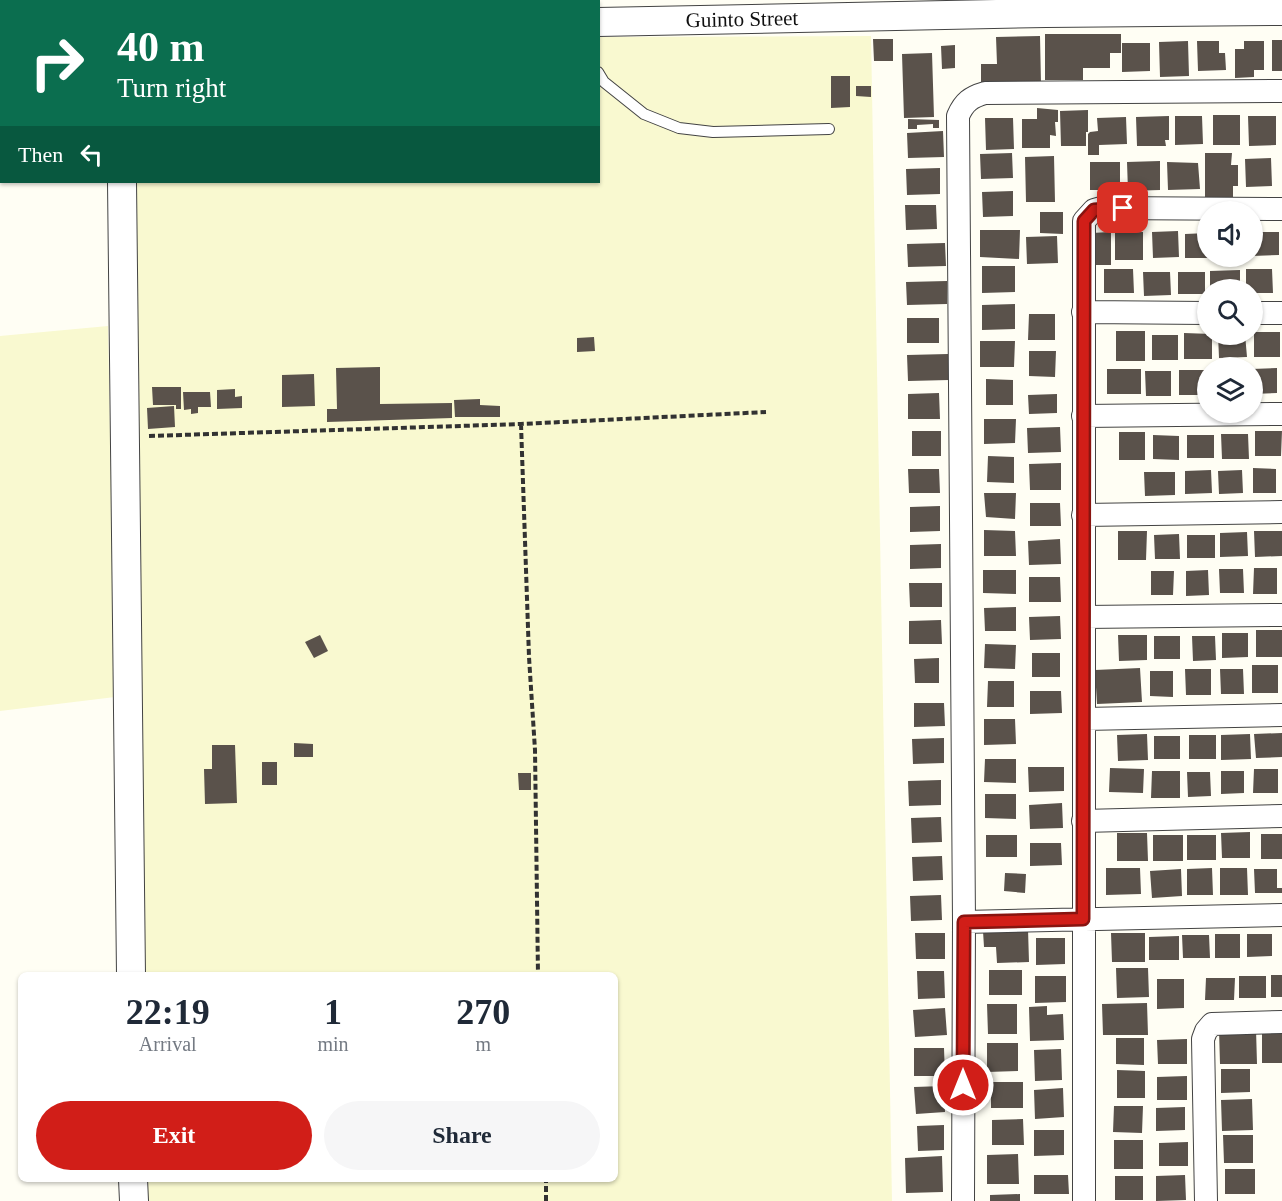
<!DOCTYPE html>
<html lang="en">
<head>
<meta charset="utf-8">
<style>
  :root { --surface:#fff; --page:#f6f6f7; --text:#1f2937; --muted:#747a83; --accent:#d11e18 }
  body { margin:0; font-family:Georgia,serif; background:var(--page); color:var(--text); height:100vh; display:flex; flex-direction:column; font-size:22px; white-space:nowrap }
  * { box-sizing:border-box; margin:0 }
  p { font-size:20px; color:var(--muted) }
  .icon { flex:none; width:33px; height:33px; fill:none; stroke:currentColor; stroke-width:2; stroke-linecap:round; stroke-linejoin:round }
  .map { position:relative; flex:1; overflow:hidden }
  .details { position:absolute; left:18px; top:972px; width:600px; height:210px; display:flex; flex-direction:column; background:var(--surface); border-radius:9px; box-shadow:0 2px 4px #0004 }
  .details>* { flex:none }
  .guide { position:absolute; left:0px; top:0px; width:600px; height:183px; box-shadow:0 2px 4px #0004; background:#0b6e4f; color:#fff; overflow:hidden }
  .controls { position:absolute; left:1197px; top:201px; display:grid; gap:12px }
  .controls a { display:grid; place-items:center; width:66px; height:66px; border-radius:50%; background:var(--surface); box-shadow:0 2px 4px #0004; font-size:30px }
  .pin { position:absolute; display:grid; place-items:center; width:51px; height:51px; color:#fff; margin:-26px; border-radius:12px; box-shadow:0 3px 9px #0006 }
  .me { position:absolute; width:66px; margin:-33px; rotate:0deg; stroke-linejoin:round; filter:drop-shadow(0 0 4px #0008) }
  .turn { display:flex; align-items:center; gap:21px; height:126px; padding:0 18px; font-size:27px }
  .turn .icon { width:78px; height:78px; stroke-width:2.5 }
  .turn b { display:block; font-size:42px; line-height:51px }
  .then { display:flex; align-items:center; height:57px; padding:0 18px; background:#0003; gap:12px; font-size:22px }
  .eta { display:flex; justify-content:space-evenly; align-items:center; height:102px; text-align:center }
  .eta b { font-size:36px; font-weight:600; line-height:42px }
  .button { display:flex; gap:12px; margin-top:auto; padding:12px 18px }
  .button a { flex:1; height:69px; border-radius:36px; background:var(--accent); color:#fff; font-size:24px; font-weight:600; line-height:69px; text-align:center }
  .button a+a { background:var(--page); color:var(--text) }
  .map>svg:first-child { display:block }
  .farmland { fill:#f9f9d0 }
  .building { fill:#5a524b }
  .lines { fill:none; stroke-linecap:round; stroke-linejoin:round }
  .service-casing { stroke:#434343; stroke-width:12 }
  .minor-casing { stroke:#434343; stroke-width:24 }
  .tertiary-casing { stroke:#434343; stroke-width:30 }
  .path { stroke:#323232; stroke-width:4; stroke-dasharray:6 3; stroke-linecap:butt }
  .service { stroke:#fff; stroke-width:10 }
  .minor { stroke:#fff; stroke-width:22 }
  .tertiary { stroke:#fff; stroke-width:28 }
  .route-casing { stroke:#881410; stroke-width:15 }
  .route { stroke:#d11e18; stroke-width:10 }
  .labels { text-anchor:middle; stroke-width:6; stroke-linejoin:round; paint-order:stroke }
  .street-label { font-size:21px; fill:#101010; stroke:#fff }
</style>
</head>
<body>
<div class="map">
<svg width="1282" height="1201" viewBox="0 0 1282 1201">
  <rect width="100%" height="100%" fill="#fffef4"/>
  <path class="farmland" d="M 871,36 L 892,1201 L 144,1201 L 144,1179 L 615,1179 L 615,975 L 141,975 L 130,182 L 598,182 L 599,37 Z
    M 108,326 L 115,697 L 0,711 L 0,336 Z"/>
  <path class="building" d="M 1045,34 L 1121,34 L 1121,53 L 1110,53 L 1110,68 L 1083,68 L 1083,80 L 1045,80 Z
    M 1040,36 L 1041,84 L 981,85 L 981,64 L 997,64 L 996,37 Z
    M 873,39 L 893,39 L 893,61 L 874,61 Z
    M 1272,40 L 1282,40 L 1282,71 L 1272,71 Z
    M 1188,41 L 1189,76 L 1160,77 L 1159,42 Z
    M 1197,41 L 1219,41 L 1219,53 L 1225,53 L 1226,70 L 1198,71 Z
    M 1244,41 L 1264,41 L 1264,70 L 1254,70 L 1254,77 L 1235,78 L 1235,49 L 1244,49 Z
    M 1122,43 L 1150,43 L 1150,71 L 1122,72 Z
    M 955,45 L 955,68 L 942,69 L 941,46 Z
    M 932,53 L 934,117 L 904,118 L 902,54 Z
    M 831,76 L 850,76 L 850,107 L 831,108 Z
    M 856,86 L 871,86 L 871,97 L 856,96 Z
    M 1037,108 L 1058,110 L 1058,122 L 1055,122 L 1056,136 L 1050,135 L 1050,148 L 1022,148 L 1022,119 L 1037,119 Z
    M 1088,110 L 1088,132 L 1086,132 L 1086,146 L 1061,146 L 1060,111 Z
    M 1213,115 L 1240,115 L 1240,145 L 1213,145 Z
    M 1169,116 L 1169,140 L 1165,140 L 1166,146 L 1137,146 L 1136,117 Z
    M 1175,116 L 1202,116 L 1203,144 L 1175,145 Z
    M 1248,116 L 1276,116 L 1276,145 L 1249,146 Z
    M 1126,117 L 1127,144 L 1099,145 L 1099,155 L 1088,155 L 1088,134 L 1090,132 L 1098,131 L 1097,118 Z
    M 985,118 L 1013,118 L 1014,149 L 986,150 Z
    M 908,119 L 939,120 L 939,128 L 933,128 L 933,124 L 917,125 L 917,129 L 908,129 Z
    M 943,131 L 944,157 L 908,158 L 907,133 Z
    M 1012,153 L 1013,178 L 981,179 L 980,154 Z
    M 1205,153 L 1232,153 L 1231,165 L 1238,165 L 1238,186 L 1233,186 L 1233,198 L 1205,198 Z
    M 1054,156 L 1055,202 L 1026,202 L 1025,157 Z
    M 1271,158 L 1272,186 L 1246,187 L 1245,159 Z
    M 1160,161 L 1160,190 L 1128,191 L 1127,162 Z
    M 1090,162 L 1120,162 L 1120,190 L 1090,190 Z
    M 1167,162 L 1198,163 L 1200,189 L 1168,190 Z
    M 940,168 L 940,194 L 907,195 L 906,169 Z
    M 1013,191 L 1013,216 L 983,217 L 982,192 Z
    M 905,205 L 936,205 L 937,229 L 906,230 Z
    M 1040,212 L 1063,212 L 1063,234 L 1040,233 Z
    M 980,230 L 1020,230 L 1019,259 L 980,257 Z
    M 1178,231 L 1179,257 L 1153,258 L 1152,232 Z
    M 1111,232 L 1111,265 L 1092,265 L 1091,233 Z
    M 1143,232 L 1143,260 L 1115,260 L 1115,233 Z
    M 1252,232 L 1279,232 L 1279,255 L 1252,256 Z
    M 1208,233 L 1208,258 L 1185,258 L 1185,234 Z
    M 1057,236 L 1058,263 L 1027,264 L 1026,237 Z
    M 945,243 L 946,266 L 908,267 L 907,244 Z
    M 982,266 L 1015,266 L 1015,292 L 982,293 Z
    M 1104,269 L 1133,269 L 1134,293 L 1104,293 Z
    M 1246,269 L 1272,269 L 1273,293 L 1252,293 L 1252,290 L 1246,290 Z
    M 1240,270 L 1240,290 L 1210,290 L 1210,271 Z
    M 1143,272 L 1170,272 L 1171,295 L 1144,296 Z
    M 1178,272 L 1205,272 L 1205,294 L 1178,294 Z
    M 947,281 L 947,304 L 907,305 L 906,282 Z
    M 1015,304 L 1015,329 L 982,330 L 982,305 Z
    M 1029,314 L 1055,314 L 1055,340 L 1028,340 Z
    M 907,318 L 939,318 L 939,343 L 907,343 Z
    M 1116,331 L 1145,331 L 1145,361 L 1116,361 Z
    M 1254,332 L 1280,332 L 1280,357 L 1254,357 Z
    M 1184,333 L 1212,334 L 1212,359 L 1184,359 Z
    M 1218,334 L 1245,334 L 1247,357 L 1219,358 Z
    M 1152,335 L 1178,335 L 1178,360 L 1152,360 Z
    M 594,337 L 595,351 L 577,352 L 577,338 Z
    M 980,341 L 1015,341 L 1014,367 L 980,367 Z
    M 1029,351 L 1056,351 L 1055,377 L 1029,376 Z
    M 948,354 L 949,380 L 908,381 L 907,355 Z
    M 380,367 L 380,404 L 452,403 L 452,418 L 327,422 L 327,409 L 337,409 L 336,368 Z
    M 1277,368 L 1277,393 L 1252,394 L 1252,369 Z
    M 1107,369 L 1141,369 L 1141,394 L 1107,394 Z
    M 1179,370 L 1205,370 L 1206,395 L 1179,395 Z
    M 1145,371 L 1171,371 L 1171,396 L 1146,396 Z
    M 314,374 L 315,406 L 282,407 L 282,375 Z
    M 986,379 L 1013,380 L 1013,405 L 986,405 Z
    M 152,387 L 181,387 L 181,409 L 176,409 L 176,405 L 153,405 Z
    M 235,389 L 235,397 L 242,396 L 242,408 L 217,409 L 217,390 Z
    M 183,392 L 210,392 L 211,407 L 198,407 L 198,413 L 191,414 L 191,409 L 184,410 Z
    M 939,393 L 940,419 L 908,419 L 908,394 Z
    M 1057,394 L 1057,413 L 1029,414 L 1028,395 Z
    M 480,399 L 480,405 L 500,406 L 500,417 L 455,417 L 454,400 Z
    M 174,406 L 175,427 L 148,429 L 147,408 Z
    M 984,419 L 1016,419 L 1015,443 L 984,444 Z
    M 1060,427 L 1061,452 L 1028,453 L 1027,428 Z
    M 912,431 L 941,431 L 941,456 L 912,456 Z
    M 1255,431 L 1282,431 L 1281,456 L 1255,456 Z
    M 1119,432 L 1145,432 L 1145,460 L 1119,460 Z
    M 1221,434 L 1248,434 L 1249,459 L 1222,459 Z
    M 1153,435 L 1179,436 L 1179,460 L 1153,459 Z
    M 1187,435 L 1214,435 L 1214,458 L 1187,458 Z
    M 988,456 L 1014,457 L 1014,483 L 987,482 Z
    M 1061,463 L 1061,490 L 1030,490 L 1029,464 Z
    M 1253,468 L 1276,469 L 1276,493 L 1253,493 Z
    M 908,469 L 939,469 L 940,493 L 909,493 Z
    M 1211,470 L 1212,493 L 1185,494 L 1185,471 Z
    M 1242,470 L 1243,493 L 1219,494 L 1218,471 Z
    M 1144,472 L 1175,472 L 1175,495 L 1145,496 Z
    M 984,493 L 1016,493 L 1015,519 L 986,517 Z
    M 1030,503 L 1060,503 L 1061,526 L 1030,526 Z
    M 940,506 L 940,531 L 910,532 L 910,507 Z
    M 984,530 L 1015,531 L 1016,556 L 984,556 Z
    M 1118,531 L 1147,531 L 1146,560 L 1118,560 Z
    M 1254,531 L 1282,531 L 1282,556 L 1255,557 Z
    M 1247,532 L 1248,556 L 1220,557 L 1220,533 Z
    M 1179,534 L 1180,559 L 1155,559 L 1154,535 Z
    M 1187,535 L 1215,535 L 1215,558 L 1187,558 Z
    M 1060,539 L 1061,564 L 1029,565 L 1028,541 Z
    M 941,544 L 941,568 L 910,569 L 910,545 Z
    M 1254,568 L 1277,568 L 1277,594 L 1253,594 Z
    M 1219,569 L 1243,569 L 1244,593 L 1220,593 Z
    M 983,570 L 1016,570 L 1016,594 L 983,593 Z
    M 1208,570 L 1209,595 L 1186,596 L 1186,571 Z
    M 1151,571 L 1174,571 L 1173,595 L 1151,595 Z
    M 1029,577 L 1060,577 L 1061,602 L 1029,602 Z
    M 909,583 L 942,583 L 942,607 L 910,607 Z
    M 1016,607 L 1016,631 L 985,631 L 984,608 Z
    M 1060,616 L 1061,639 L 1030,640 L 1029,617 Z
    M 941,620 L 942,644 L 909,644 L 909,621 Z
    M 1256,630 L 1282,630 L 1282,657 L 1256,657 Z
    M 1222,633 L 1248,633 L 1248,657 L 1222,658 Z
    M 320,635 L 328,651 L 314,658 L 305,642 Z
    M 1118,635 L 1147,635 L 1147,660 L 1119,661 Z
    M 1154,636 L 1180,636 L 1180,659 L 1154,659 Z
    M 1192,636 L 1215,636 L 1216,660 L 1193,661 Z
    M 985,644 L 1016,645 L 1015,669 L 984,668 Z
    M 1032,653 L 1060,653 L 1060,677 L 1032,677 Z
    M 939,658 L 939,683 L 915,683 L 914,659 Z
    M 1252,665 L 1278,665 L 1278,693 L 1252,693 Z
    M 1140,668 L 1142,702 L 1097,704 L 1095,670 Z
    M 1185,669 L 1211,669 L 1211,695 L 1186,695 Z
    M 1220,669 L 1243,669 L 1244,694 L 1221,694 Z
    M 1150,671 L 1173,671 L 1173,697 L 1150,696 Z
    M 988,681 L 1014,681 L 1014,707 L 987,707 Z
    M 1030,691 L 1061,691 L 1062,713 L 1030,714 Z
    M 914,703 L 944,703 L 945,726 L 914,727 Z
    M 984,719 L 1015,719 L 1016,744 L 984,745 Z
    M 1282,733 L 1282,757 L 1256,758 L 1254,734 Z
    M 1147,734 L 1148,760 L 1118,761 L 1117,735 Z
    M 1250,734 L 1251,759 L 1221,760 L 1221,735 Z
    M 1189,735 L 1216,735 L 1216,759 L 1189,759 Z
    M 1154,736 L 1180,736 L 1180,759 L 1154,759 Z
    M 944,738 L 944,763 L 913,764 L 912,739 Z
    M 294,743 L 313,744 L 313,757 L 294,757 Z
    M 212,745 L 235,745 L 237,803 L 205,804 L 204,769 L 212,769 Z
    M 985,759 L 1016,759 L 1016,783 L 984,782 Z
    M 262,762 L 277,762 L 277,785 L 262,785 Z
    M 1028,767 L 1064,767 L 1064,791 L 1029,792 Z
    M 1110,768 L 1144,769 L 1143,793 L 1109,792 Z
    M 1254,769 L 1278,769 L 1278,793 L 1253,793 Z
    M 1152,771 L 1180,771 L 1180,798 L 1151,798 Z
    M 1221,771 L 1244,771 L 1244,793 L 1221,794 Z
    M 1187,772 L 1210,772 L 1211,796 L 1188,797 Z
    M 518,773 L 531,773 L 531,790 L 519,790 Z
    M 941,780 L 941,805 L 909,806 L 908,781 Z
    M 985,794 L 1016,794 L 1016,819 L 985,818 Z
    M 1062,803 L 1063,828 L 1030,829 L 1029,805 Z
    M 941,817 L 942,842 L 912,843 L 911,818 Z
    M 1250,832 L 1250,858 L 1222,858 L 1221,833 Z
    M 1117,833 L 1147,833 L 1148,861 L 1117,861 Z
    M 1261,834 L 1282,834 L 1282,859 L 1261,859 Z
    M 986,835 L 1017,835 L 1017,857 L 986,857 Z
    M 1153,835 L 1183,835 L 1183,861 L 1153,861 Z
    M 1187,835 L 1216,835 L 1216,860 L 1187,860 Z
    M 1030,843 L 1061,843 L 1062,865 L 1030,866 Z
    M 942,856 L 943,880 L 913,881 L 912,857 Z
    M 1106,868 L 1140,868 L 1141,894 L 1106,895 Z
    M 1212,868 L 1213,895 L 1187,895 L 1187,869 Z
    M 1220,868 L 1247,868 L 1248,895 L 1220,895 Z
    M 1181,869 L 1182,896 L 1152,898 L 1150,871 Z
    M 1254,869 L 1277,869 L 1277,888 L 1282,888 L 1282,893 L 1255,893 Z
    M 1005,873 L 1026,874 L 1025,893 L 1004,891 Z
    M 941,895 L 942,920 L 911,921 L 910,896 Z
    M 1028,929 L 1029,962 L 997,963 L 996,947 L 984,947 L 983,931 Z
    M 915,933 L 945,933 L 945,959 L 916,959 Z
    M 1111,933 L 1145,933 L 1145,962 L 1112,962 Z
    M 1215,934 L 1240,934 L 1240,958 L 1215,958 Z
    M 1247,934 L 1272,934 L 1272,956 L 1247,957 Z
    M 1182,935 L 1209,935 L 1210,958 L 1183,958 Z
    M 1179,936 L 1179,960 L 1149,960 L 1149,937 Z
    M 1036,938 L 1065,938 L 1065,964 L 1036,965 Z
    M 1116,968 L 1148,968 L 1149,997 L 1117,998 Z
    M 989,970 L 1022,970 L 1022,995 L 989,995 Z
    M 917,971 L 944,971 L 945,998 L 918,999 Z
    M 1271,975 L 1282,975 L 1282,997 L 1271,997 Z
    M 1035,976 L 1066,976 L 1066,1002 L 1035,1003 Z
    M 1239,976 L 1266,976 L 1266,998 L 1239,998 Z
    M 1206,978 L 1235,978 L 1234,1000 L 1205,1000 Z
    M 1157,979 L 1184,979 L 1184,1008 L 1157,1009 Z
    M 1147,1003 L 1148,1035 L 1103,1035 L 1102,1004 Z
    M 987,1004 L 1017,1004 L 1017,1034 L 988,1034 Z
    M 1047,1006 L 1047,1015 L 1063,1014 L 1064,1040 L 1030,1041 L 1029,1007 Z
    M 945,1008 L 947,1035 L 915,1037 L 913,1010 Z
    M 1256,1029 L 1257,1064 L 1220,1064 L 1219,1030 Z
    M 1262,1032 L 1282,1032 L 1282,1063 L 1262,1063 Z
    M 1116,1038 L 1144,1038 L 1144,1065 L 1116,1064 Z
    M 1187,1039 L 1187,1064 L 1158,1064 L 1157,1040 Z
    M 987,1043 L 1018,1043 L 1018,1071 L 987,1072 Z
    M 914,1048 L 944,1048 L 945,1076 L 914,1076 Z
    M 1061,1049 L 1062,1080 L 1035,1081 L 1034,1050 Z
    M 1221,1069 L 1250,1069 L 1250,1092 L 1221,1093 Z
    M 1117,1070 L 1145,1071 L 1145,1098 L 1117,1098 Z
    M 1187,1076 L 1187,1100 L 1157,1100 L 1157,1077 Z
    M 991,1082 L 1023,1082 L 1023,1108 L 991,1108 Z
    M 944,1086 L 945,1112 L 916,1114 L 914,1087 Z
    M 1063,1088 L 1064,1117 L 1035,1119 L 1034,1090 Z
    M 1252,1099 L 1253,1130 L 1222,1131 L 1221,1100 Z
    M 1114,1106 L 1143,1106 L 1142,1133 L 1113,1132 Z
    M 1185,1107 L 1185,1130 L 1156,1131 L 1156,1108 Z
    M 1023,1119 L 1024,1145 L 992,1145 L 992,1120 Z
    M 944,1125 L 944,1150 L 918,1151 L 917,1126 Z
    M 1034,1130 L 1064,1130 L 1064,1155 L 1034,1156 Z
    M 1223,1135 L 1253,1135 L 1253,1163 L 1224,1163 Z
    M 1114,1140 L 1143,1140 L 1143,1169 L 1114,1169 Z
    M 1188,1142 L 1188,1166 L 1159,1166 L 1159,1143 Z
    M 1018,1154 L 1019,1184 L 987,1184 L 987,1155 Z
    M 942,1156 L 943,1192 L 906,1193 L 905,1158 Z
    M 1225,1169 L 1255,1169 L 1255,1194 L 1225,1194 Z
    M 1034,1175 L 1068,1175 L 1069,1194 L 1034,1194 Z
    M 1185,1175 L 1186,1200 L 1156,1201 L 1156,1176 Z
    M 1115,1176 L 1143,1176 L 1143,1200 L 1115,1200 Z
    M 1020,1194 L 1020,1201 L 990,1201 L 990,1195 Z"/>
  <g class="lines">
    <defs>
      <path id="service" d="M 598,72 L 604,82 L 644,114 L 679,128 L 713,132 L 829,129"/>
      <path id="minor" d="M 0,35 L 2,35
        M 1083,312 L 1208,313
        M 1252,313 L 1282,313
        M 1083,416 L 1282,414
        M 1083,515 L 1282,512
        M 1084,617 L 1282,615
        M 1084,719 L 1282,715
        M 1083,821 L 1282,816
        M 964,922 L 1282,915
        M 963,1201 L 964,922 L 958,116 C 964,102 971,97 985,93 L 1282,91
        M 1084,1201 L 1084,221 L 1094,210 L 1101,208 L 1282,209
        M 1206,1201 L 1203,1039 L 1206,1031 L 1212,1024 L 1282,1022"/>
      <g id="tertiary">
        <path d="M 120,0 L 120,2"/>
        <path id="s1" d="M 598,22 L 1046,13 L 1282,11"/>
        <path d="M 122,182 L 131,975"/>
        <path d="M 133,1179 L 134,1201"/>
      </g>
    </defs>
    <use href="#service" class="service-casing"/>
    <use href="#minor" class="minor-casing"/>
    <use href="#tertiary" class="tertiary-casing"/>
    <path class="path" d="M 521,424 L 529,657 L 535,750 L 538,975
      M 149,436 L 521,424 L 766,412
      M 546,1201 L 546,1179"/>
    <use href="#service" class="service"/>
    <use href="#minor" class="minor"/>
    <use href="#tertiary" class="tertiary"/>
  </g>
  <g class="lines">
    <defs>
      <path id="route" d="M 963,1085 L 964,922 L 1083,919 L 1084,221 L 1094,210 L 1123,208"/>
    </defs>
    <use href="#route" class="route-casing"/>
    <use href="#route" class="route"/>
  </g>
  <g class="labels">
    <g class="street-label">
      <text dy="7" stroke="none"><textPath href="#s1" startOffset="144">Guinto Street</textPath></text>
    </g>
  </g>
</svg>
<div class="controls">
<a><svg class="icon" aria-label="sound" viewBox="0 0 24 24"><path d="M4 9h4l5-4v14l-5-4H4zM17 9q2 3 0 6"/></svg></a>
<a><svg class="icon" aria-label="search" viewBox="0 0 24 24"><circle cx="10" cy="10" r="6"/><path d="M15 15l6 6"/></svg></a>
<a><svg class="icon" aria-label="layers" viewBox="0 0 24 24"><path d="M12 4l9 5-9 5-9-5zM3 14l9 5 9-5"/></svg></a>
</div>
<div class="pin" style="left:1123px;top:208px;background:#d93025"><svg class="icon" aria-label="arrive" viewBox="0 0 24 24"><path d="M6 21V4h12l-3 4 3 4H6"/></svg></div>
<svg class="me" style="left:963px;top:1085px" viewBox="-20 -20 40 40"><circle r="17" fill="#d11e18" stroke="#fff" stroke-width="3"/><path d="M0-11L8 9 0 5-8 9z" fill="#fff"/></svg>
<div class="guide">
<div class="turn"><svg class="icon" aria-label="right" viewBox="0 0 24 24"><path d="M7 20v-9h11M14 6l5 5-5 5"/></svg><div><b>40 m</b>Turn right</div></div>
<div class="then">Then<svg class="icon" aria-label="left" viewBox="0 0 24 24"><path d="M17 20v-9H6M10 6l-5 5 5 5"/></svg></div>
</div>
<section class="details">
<div class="eta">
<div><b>22:19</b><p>Arrival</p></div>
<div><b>1</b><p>min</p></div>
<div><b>270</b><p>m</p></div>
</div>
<div class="button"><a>Exit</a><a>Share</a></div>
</section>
</div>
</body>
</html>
